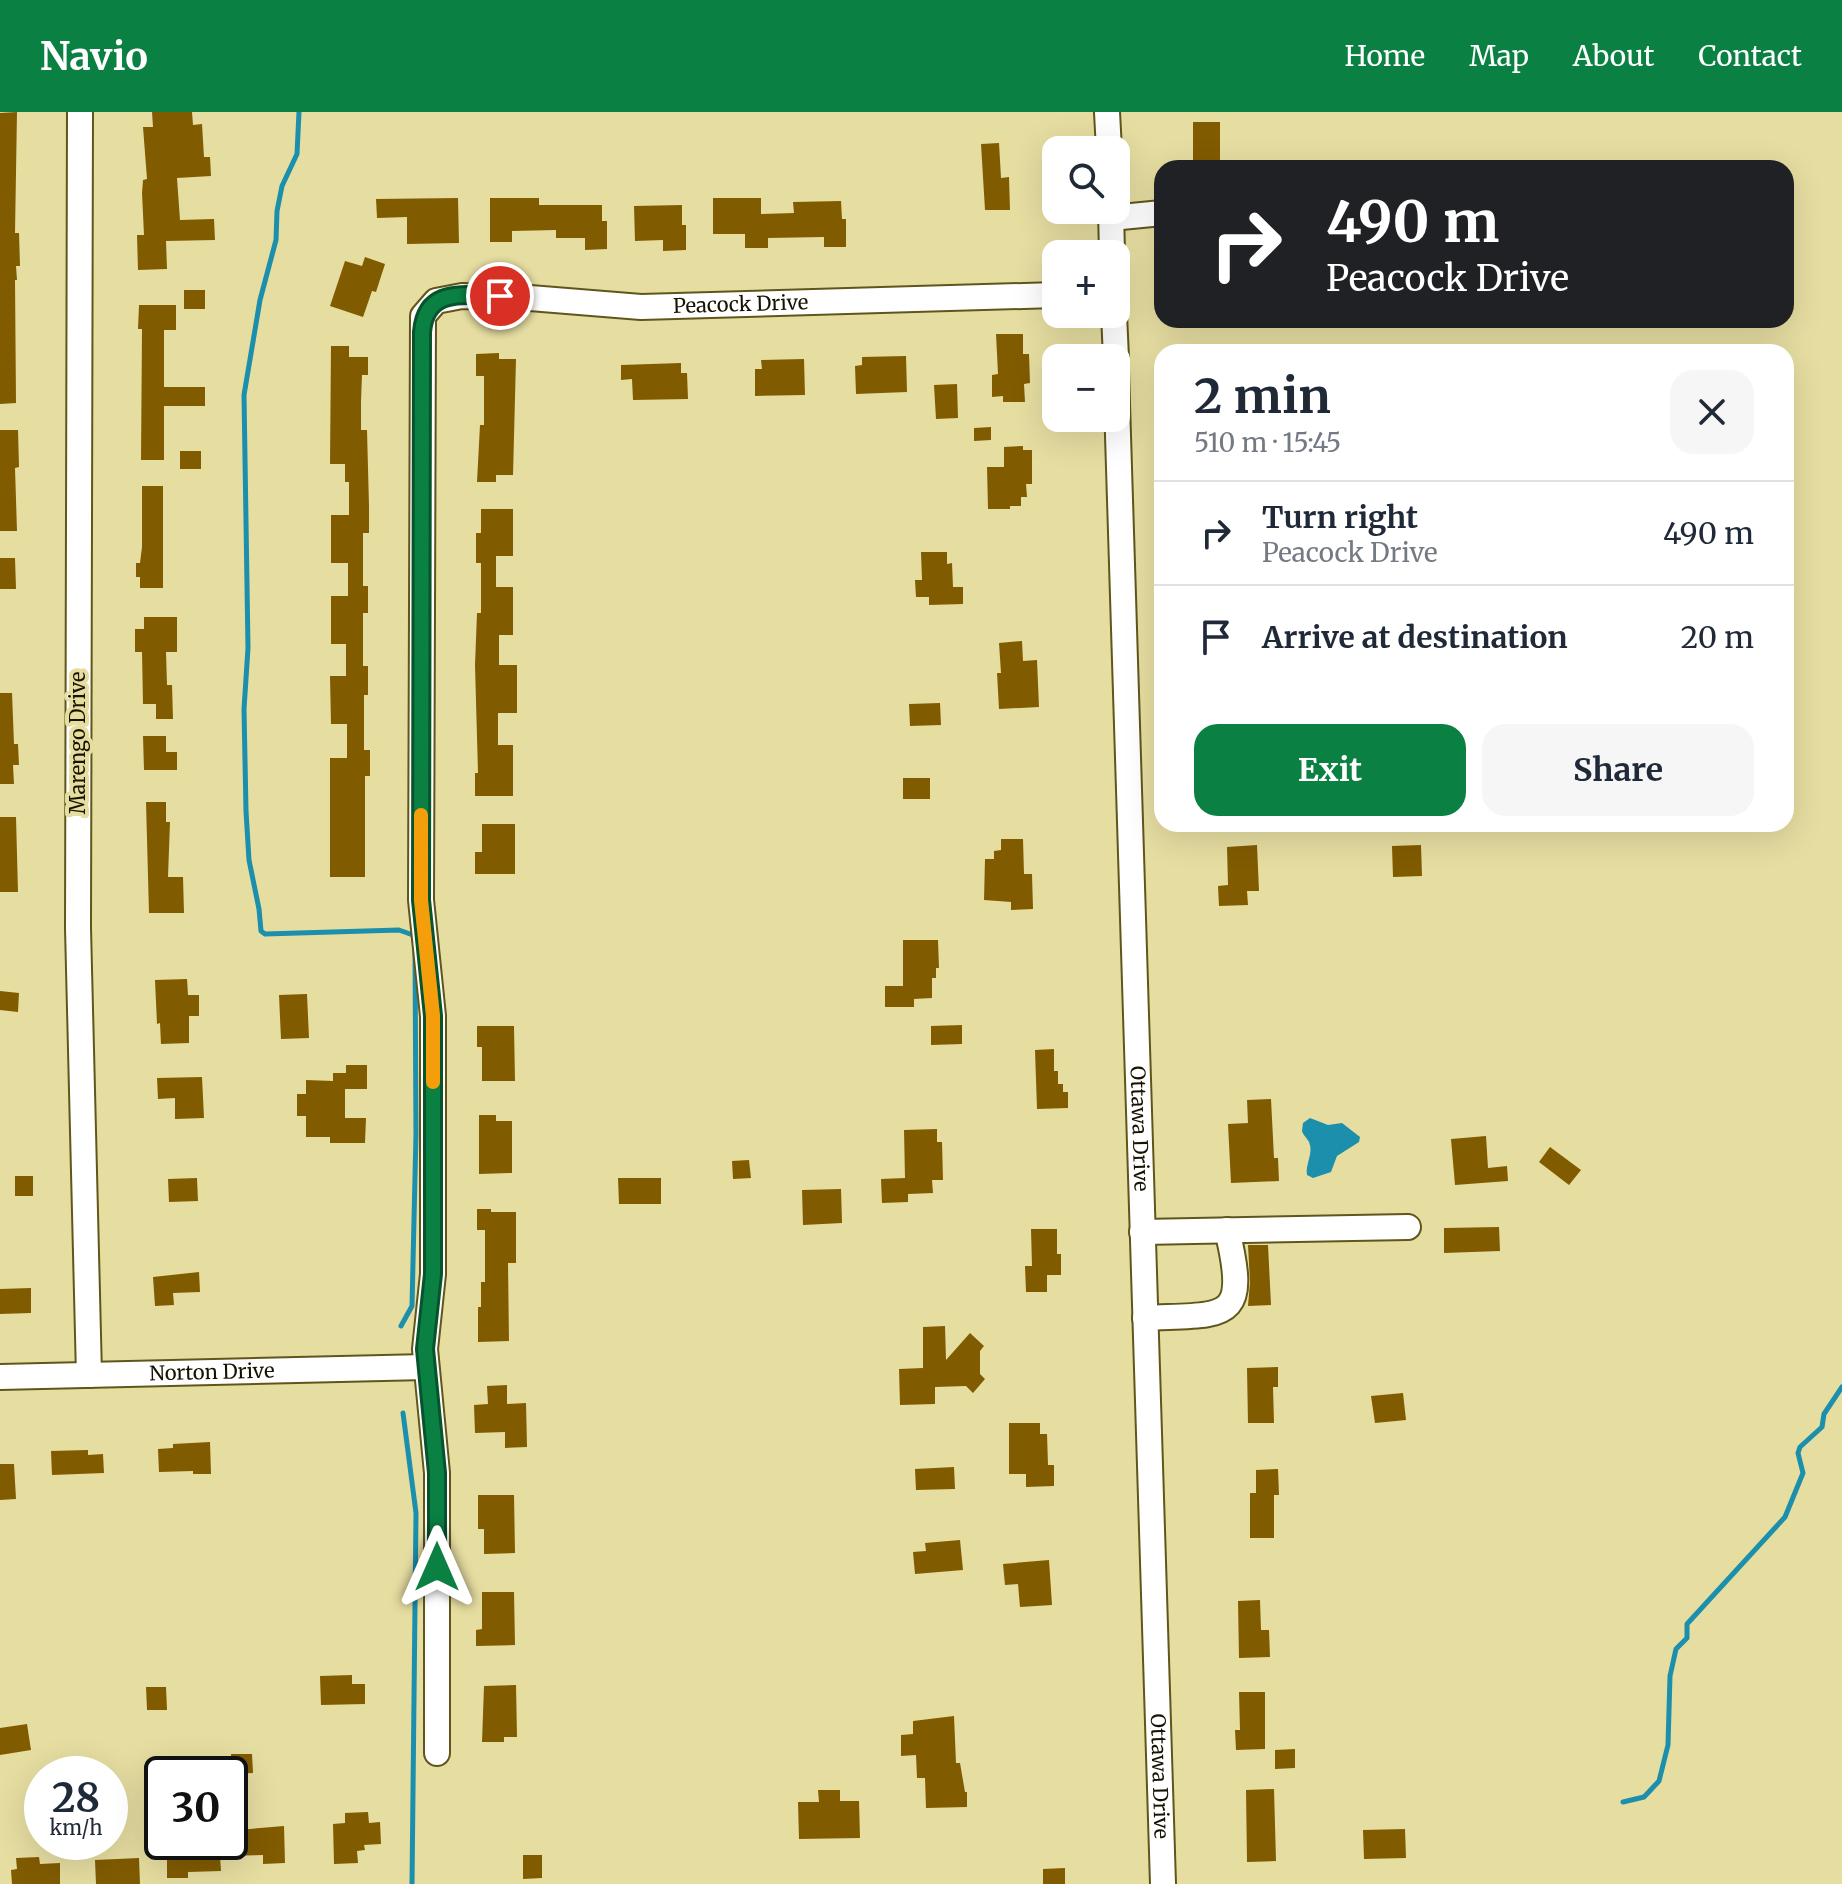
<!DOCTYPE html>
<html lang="en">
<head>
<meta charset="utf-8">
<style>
  :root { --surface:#fff; --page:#f6f6f7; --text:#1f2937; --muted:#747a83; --line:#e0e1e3; --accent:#0b8043 }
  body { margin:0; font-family:Merriweather,serif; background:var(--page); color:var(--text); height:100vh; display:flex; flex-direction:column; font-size:30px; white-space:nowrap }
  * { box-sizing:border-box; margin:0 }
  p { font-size:26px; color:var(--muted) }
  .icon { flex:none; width:44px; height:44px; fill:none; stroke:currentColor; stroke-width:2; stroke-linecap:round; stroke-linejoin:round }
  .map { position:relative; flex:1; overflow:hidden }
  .drawer { position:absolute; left:1154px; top:232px; width:640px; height:488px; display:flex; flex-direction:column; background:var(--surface); border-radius:24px; box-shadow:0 8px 32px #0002 }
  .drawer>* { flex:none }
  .banner { position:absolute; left:1154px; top:48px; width:640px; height:168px; border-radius:24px; box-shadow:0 8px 32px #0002; background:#202124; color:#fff; overflow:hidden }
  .tools { position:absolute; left:1042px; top:24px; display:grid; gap:16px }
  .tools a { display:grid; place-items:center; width:88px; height:88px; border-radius:16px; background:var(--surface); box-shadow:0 8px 32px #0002; font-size:40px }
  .speed { position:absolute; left:24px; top:1644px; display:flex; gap:16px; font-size:40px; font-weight:700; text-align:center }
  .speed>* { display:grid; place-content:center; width:104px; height:104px; border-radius:50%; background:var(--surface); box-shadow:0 8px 32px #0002; line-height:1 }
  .speed small { font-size:20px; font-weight:400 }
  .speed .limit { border:4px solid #111; border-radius:12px; background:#fff; color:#111 }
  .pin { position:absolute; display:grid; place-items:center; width:68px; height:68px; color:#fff; margin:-34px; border:4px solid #fff; border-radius:50%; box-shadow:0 2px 8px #0007 }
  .me { position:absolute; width:88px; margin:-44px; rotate:0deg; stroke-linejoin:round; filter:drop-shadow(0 0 6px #0008) }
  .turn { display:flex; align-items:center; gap:28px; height:168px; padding:0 40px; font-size:36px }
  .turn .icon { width:104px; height:104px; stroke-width:2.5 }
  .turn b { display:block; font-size:56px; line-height:68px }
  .round { display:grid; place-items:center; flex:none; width:84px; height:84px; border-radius:24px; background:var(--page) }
  .summary { display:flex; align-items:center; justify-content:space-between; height:136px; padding:0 40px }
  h1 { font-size:48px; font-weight:700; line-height:60px }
  .primary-button { display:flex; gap:16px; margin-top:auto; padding:16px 40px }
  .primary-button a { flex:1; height:92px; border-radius:24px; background:var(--accent); color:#fff; font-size:32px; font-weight:700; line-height:92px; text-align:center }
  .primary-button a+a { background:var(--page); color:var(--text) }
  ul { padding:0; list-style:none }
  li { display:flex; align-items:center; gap:24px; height:104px; padding:0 40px; border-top:2px solid var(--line) }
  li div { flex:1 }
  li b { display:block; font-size:30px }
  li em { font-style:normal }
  header { display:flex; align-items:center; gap:48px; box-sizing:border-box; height:112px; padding:0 40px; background:var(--accent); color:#fff }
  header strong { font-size:38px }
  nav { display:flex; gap:44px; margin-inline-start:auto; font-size:28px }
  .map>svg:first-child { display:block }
  .water { fill:#1b8fac }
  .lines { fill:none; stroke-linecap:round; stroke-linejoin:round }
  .stream { stroke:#1b8fac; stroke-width:5 }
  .building { fill:#815b00 }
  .minor-casing { stroke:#60561c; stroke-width:28 }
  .minor { stroke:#fff; stroke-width:24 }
  .route-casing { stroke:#07532c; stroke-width:20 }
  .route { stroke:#0b8043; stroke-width:14 }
  .slow { stroke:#f59e0b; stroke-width:14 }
  .labels { text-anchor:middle; stroke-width:8; stroke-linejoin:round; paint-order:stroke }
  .street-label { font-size:20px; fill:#171300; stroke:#e6dda1 }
</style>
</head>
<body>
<header>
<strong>Navio</strong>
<nav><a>Home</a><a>Map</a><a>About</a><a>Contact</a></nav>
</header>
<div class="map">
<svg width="1842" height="1772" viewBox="0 0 1842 1772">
  <rect width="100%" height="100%" fill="#e6dda1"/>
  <path class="water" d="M 1310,1006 L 1328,1013 L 1342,1011 L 1360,1025 L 1359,1030 L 1337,1044 L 1331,1060 L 1313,1066 L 1307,1063 C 1305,1052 1314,1041 1309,1030 C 1307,1026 1303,1023 1302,1019 L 1303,1011 Z"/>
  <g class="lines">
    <path class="stream" d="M 299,0 L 297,42 L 282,74 L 277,99 L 276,128 L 260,188 L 244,283 L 248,536 L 244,597 L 246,699 L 249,748 L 259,797 L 261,819 L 265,822 L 399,818 L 413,823 L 414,829
      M 401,1214 L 412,1194 L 416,1022 L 415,839
      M 403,1301 L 416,1401 L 412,1772
      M 1623,1690 L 1644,1685 L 1659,1669 L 1668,1633 L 1670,1564 L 1676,1537 L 1687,1526 L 1687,1512 L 1785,1405 L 1803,1361 L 1798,1341 L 1800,1335 L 1822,1315 L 1824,1302 L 1842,1275"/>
  </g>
  <path class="building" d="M 17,0 L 15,121 L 19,121 L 20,154 L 16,154 L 17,168 L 15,168 L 16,291 L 0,292 L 0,1 Z
    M 152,0 L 192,0 L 193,13 L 202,12 L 204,45 L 210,45 L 211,64 L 177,66 L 180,108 L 214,107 L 215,128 L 166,129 L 167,157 L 138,158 L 137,123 L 144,123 L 142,81 L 143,68 L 147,67 L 143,15 L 153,15 Z
    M 1193,10 L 1220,10 L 1220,56 L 1193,56 Z
    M 999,31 L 1001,66 L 1009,65 L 1010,98 L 985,98 L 981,32 Z
    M 458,86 L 459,131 L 407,132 L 407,105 L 377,106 L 376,87 Z
    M 490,86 L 539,86 L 539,93 L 602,93 L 602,109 L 607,109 L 607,137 L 585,138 L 585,126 L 556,126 L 556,118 L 512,119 L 512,130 L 490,130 Z
    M 713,86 L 761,86 L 761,102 L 794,101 L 793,90 L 841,89 L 842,107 L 846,107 L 846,135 L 824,135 L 824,125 L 768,126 L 768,136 L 745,136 L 745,122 L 713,122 Z
    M 682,93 L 682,113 L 686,113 L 686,138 L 663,139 L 663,128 L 635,129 L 634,94 Z
    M 365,145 L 385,152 L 376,180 L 372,179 L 363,205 L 330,194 L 345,149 L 362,154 Z
    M 184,178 L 205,178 L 205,197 L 184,197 Z
    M 139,193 L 176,193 L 176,218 L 164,218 L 164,275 L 205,275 L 205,294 L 164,294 L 164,348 L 141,348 L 142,217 L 138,217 Z
    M 996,222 L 1023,222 L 1023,242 L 1029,242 L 1030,271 L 1024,272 L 1025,290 L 1003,290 L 1003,284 L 992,285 L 992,263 L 998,262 Z
    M 331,234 L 349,234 L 349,245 L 368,245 L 368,263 L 362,263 L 361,289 L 361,318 L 367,318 L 369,394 L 369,421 L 363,421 L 363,474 L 368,474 L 368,501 L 363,501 L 363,554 L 368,554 L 368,583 L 364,583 L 364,638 L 370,638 L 370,664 L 365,664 L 365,765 L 330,765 L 330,646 L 347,646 L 347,612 L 331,612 L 330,564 L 346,564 L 346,532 L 331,532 L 331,484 L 348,484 L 348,451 L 331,451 L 331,403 L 349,403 L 349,370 L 345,370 L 345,352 L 330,352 Z
    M 499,241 L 499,247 L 516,247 L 513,363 L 496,363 L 496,370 L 477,370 L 480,313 L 484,313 L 484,264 L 476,264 L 476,242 Z
    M 906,244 L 907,280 L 856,282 L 855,254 L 862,253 L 862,245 Z
    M 804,247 L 805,283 L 755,284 L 755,257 L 762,257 L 761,248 Z
    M 681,251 L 681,261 L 687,261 L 688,287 L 633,288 L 632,267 L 621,268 L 621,253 Z
    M 957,272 L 958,306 L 936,307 L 934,273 Z
    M 991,315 L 991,328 L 974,329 L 974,316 Z
    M 0,318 L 18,318 L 19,355 L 15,356 L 17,419 L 0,419 Z
    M 1023,334 L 1023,338 L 1032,338 L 1032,372 L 1026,372 L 1027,385 L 1021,385 L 1021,394 L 1010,394 L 1010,397 L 988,397 L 987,355 L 1004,355 L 1004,335 Z
    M 180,339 L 201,339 L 201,357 L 180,357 Z
    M 142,374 L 163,374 L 163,476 L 140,476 L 140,465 L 136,465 L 136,451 L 140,451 L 142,435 Z
    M 481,397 L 513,397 L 513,444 L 496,444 L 496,475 L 513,475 L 513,523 L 499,523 L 499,553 L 517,553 L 517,601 L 498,601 L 498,633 L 513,633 L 513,684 L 475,684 L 475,661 L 478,661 L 475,553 L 477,501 L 481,501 L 481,451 L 476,451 L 476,421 L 481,421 Z
    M 921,440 L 947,440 L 947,452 L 952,451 L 953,475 L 963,475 L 963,492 L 929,493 L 929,485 L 916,485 L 915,468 L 922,468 Z
    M 0,446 L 15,446 L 16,477 L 0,477 Z
    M 144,505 L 177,505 L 177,540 L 166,540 L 167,573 L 172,573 L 173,607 L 156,607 L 156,592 L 143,592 L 142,540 L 135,540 L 135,517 L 144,517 Z
    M 1022,529 L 1023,549 L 1037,548 L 1039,595 L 999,597 L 997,561 L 1001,561 L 999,531 Z
    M 0,581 L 12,581 L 14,632 L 18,632 L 19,653 L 13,653 L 14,672 L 0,672 Z
    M 940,591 L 941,613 L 910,614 L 909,592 Z
    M 143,624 L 166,624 L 166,640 L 177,640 L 177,658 L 144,658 Z
    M 903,666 L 930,666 L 930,687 L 903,687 Z
    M 146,690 L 166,690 L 166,710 L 170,710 L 168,765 L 183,765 L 184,801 L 149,801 Z
    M 0,705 L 16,705 L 18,780 L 0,780 Z
    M 482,712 L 515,712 L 515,762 L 475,762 L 475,740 L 482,740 Z
    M 1001,727 L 1023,727 L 1024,762 L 1032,762 L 1033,797 L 1011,798 L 1011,790 L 984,788 L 985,747 L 994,747 L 994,739 L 1001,738 Z
    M 1257,733 L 1259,779 L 1247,779 L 1248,793 L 1219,794 L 1218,774 L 1228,773 L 1227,735 Z
    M 1421,733 L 1422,764 L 1393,765 L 1392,734 Z
    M 903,828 L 938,828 L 939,856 L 936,856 L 936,866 L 932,866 L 932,886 L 914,887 L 914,895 L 885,895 L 885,874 L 903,874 Z
    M 187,867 L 188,883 L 199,883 L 199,904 L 189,904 L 189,931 L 161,932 L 160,911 L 157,912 L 155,868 Z
    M 0,879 L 19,881 L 18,900 L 0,898 Z
    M 307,882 L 309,926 L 281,927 L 279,883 Z
    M 962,913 L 962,932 L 931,933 L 931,914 Z
    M 477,914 L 514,914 L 515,969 L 482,969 L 482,935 L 477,935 Z
    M 1054,937 L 1054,959 L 1058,959 L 1058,972 L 1063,972 L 1063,980 L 1068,980 L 1068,996 L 1037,997 L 1035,938 Z
    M 346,953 L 367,953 L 367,977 L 345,977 L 345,1006 L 366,1006 L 365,1031 L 330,1031 L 330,1025 L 306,1025 L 306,1004 L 297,1004 L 297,982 L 306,982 L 306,968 L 333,969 L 333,961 L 346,961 Z
    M 202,965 L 204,1006 L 175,1007 L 175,986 L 158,987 L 157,966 Z
    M 1271,987 L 1274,1046 L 1278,1046 L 1279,1069 L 1231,1071 L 1228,1012 L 1248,1011 L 1247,988 Z
    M 479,1003 L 496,1003 L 496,1009 L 512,1009 L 512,1061 L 479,1062 Z
    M 937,1017 L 937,1030 L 942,1030 L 943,1068 L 932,1068 L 933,1081 L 908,1082 L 908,1090 L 882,1091 L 881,1067 L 905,1066 L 904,1018 Z
    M 1486,1024 L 1488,1056 L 1507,1054 L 1508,1069 L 1455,1073 L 1451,1027 Z
    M 1550,1035 L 1581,1058 L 1569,1073 L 1539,1050 Z
    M 749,1048 L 751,1066 L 733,1067 L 732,1049 Z
    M 15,1064 L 33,1064 L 33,1084 L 15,1084 Z
    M 197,1066 L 198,1089 L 169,1090 L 168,1067 Z
    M 618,1066 L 661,1066 L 661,1092 L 619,1092 Z
    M 841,1077 L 842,1111 L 803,1113 L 802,1078 Z
    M 477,1097 L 491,1097 L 491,1100 L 516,1100 L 516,1151 L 508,1151 L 509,1229 L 478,1230 L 478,1195 L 481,1195 L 481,1170 L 485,1170 L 485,1118 L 477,1118 Z
    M 1499,1115 L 1500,1139 L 1444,1141 L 1444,1116 Z
    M 1031,1117 L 1057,1117 L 1057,1142 L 1061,1142 L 1061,1163 L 1047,1163 L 1047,1180 L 1026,1180 L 1025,1154 L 1032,1154 Z
    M 1248,1133 L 1268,1133 L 1271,1193 L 1248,1194 L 1250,1170 Z
    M 199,1160 L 200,1180 L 173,1181 L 174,1193 L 155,1194 L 153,1165 Z
    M 31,1176 L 31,1201 L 0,1202 L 0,1177 Z
    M 945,1214 L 946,1248 L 970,1221 L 984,1234 L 980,1239 L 980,1262 L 985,1267 L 973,1281 L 966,1274 L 935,1275 L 935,1292 L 900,1293 L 899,1257 L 923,1256 L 923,1215 Z
    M 1278,1255 L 1278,1275 L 1273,1275 L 1274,1311 L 1248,1311 L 1247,1256 Z
    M 507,1273 L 507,1292 L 526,1291 L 527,1335 L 505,1336 L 505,1320 L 475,1321 L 474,1293 L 488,1292 L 487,1274 Z
    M 1403,1281 L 1406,1308 L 1375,1311 L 1371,1284 Z
    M 1009,1311 L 1040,1311 L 1040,1322 L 1047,1322 L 1048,1353 L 1054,1353 L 1054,1374 L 1026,1375 L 1026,1362 L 1009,1362 Z
    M 210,1330 L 211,1362 L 193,1362 L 193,1359 L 159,1360 L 158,1337 L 173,1336 L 173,1332 Z
    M 88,1338 L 88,1343 L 103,1342 L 104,1361 L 52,1363 L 51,1339 Z
    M 0,1352 L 14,1352 L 16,1387 L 0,1388 Z
    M 954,1355 L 955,1377 L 916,1378 L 915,1357 Z
    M 1278,1357 L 1279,1383 L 1274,1383 L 1274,1426 L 1250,1426 L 1250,1381 L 1256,1381 L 1256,1358 Z
    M 478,1383 L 514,1383 L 515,1441 L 484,1442 L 484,1417 L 478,1417 Z
    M 960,1428 L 963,1458 L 915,1462 L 913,1440 L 926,1439 L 925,1431 Z
    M 1049,1448 L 1052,1493 L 1020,1495 L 1018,1472 L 1005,1473 L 1003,1452 Z
    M 482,1480 L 514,1480 L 515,1533 L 476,1534 L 476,1518 L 482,1517 Z
    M 1260,1488 L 1261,1518 L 1269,1518 L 1270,1545 L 1239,1546 L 1238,1489 Z
    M 352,1563 L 352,1572 L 365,1572 L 365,1592 L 321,1593 L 320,1564 Z
    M 516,1573 L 517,1625 L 504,1625 L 504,1630 L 482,1630 L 484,1574 Z
    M 146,1575 L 166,1575 L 167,1598 L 147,1598 Z
    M 1239,1580 L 1265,1580 L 1265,1637 L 1236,1638 L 1235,1618 L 1240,1618 Z
    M 954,1604 L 956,1651 L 960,1651 L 965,1680 L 967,1680 L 967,1695 L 926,1696 L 925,1666 L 917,1666 L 916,1643 L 901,1644 L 901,1623 L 913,1622 L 913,1609 Z
    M 27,1612 L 31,1638 L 0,1643 L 0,1616 Z
    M 1295,1637 L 1295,1656 L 1275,1657 L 1275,1638 Z
    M 231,1642 L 252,1642 L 253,1661 L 232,1662 Z
    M 1274,1677 L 1276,1749 L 1247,1750 L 1246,1678 Z
    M 818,1678 L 840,1678 L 840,1689 L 859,1689 L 860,1726 L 799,1727 L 798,1690 L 819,1690 Z
    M 368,1700 L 369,1711 L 380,1710 L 381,1732 L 364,1733 L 365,1738 L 357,1739 L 358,1751 L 334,1752 L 333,1712 L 345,1711 L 345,1701 Z
    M 284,1714 L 285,1751 L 263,1752 L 263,1743 L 220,1744 L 221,1759 L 188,1760 L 188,1766 L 167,1766 L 167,1745 L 173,1745 L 173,1730 L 238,1730 L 237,1718 Z
    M 1405,1717 L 1406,1746 L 1364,1747 L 1363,1718 Z
    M 523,1743 L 542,1743 L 542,1766 L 523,1767 Z
    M 39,1745 L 40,1752 L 60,1751 L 60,1772 L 12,1772 L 11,1758 L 17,1757 L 16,1746 Z
    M 139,1746 L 140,1772 L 96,1772 L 95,1748 Z
    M 1065,1756 L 1065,1772 L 1043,1772 L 1043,1757 Z"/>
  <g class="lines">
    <defs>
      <g id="minor">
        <path d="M 80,0 L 78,816 L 89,1263"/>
        <path d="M 1107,0 L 1109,38"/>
        <path d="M 1111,98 L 1112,142"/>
        <path d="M 1111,106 L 1162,101"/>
        <path d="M 1114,202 L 1116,246"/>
        <path id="s1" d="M 1116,259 L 1163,1772"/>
        <path d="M 1142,1120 L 1408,1115"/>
        <path d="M 1145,1206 C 1226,1202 1250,1212 1227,1118"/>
        <path id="s2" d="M 0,1265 L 426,1255"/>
        <path id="s3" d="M 437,1641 L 437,1361 L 425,1237 L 433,1162 L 433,904 L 421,788 L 423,204 L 436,189 L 462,184 L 530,186 L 641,195 L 1056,183"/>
      </g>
    </defs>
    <use href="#minor" class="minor-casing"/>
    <use href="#minor" class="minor"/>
  </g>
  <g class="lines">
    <defs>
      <path id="route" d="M 437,1455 L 437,1361 L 425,1237 L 433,1162 L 433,904 L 421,788 L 422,220 C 426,174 465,184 500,184"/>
    </defs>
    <use href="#route" class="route-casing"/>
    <use href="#route" class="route"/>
    <path class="slow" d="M 421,703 L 421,788 L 433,904 L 433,970"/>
  </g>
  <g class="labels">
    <g class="street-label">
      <text dy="7" stroke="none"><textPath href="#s3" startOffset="1764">Peacock Drive</textPath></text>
      <text transform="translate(78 631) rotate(-90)" y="7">Marengo Drive</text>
      <text dy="7" stroke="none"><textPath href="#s1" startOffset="758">Ottawa Drive</textPath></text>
      <text dy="7" stroke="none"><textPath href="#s2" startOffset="212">Norton Drive</textPath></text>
      <text dy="7" stroke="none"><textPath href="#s1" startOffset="1406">Ottawa Drive</textPath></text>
    </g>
  </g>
</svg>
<div class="tools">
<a><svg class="icon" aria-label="search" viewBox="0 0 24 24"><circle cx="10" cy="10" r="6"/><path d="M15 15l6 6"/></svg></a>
<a>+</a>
<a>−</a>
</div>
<div class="speed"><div>28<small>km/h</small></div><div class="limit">30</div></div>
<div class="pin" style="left:500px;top:184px;background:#d93025"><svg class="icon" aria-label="arrive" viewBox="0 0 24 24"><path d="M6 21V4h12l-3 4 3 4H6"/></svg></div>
<svg class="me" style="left:437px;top:1455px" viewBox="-20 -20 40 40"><path d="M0-17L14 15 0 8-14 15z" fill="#0b8043" stroke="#fff" stroke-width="4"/></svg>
<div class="banner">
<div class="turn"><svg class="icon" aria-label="right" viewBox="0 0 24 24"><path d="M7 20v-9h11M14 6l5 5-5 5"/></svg><div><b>490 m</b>Peacock Drive</div></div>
</div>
<section class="drawer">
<div class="summary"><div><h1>2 min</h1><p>510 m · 15:45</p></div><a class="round"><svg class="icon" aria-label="close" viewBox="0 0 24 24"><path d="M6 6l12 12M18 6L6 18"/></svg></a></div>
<ul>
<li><svg class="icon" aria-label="right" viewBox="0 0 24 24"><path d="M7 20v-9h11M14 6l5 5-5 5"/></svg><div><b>Turn right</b><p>Peacock Drive</p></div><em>490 m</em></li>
<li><svg class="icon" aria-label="arrive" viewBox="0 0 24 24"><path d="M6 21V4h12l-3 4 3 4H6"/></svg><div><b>Arrive at destination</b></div><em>20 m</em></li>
</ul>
<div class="primary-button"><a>Exit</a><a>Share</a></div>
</section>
</div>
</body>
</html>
